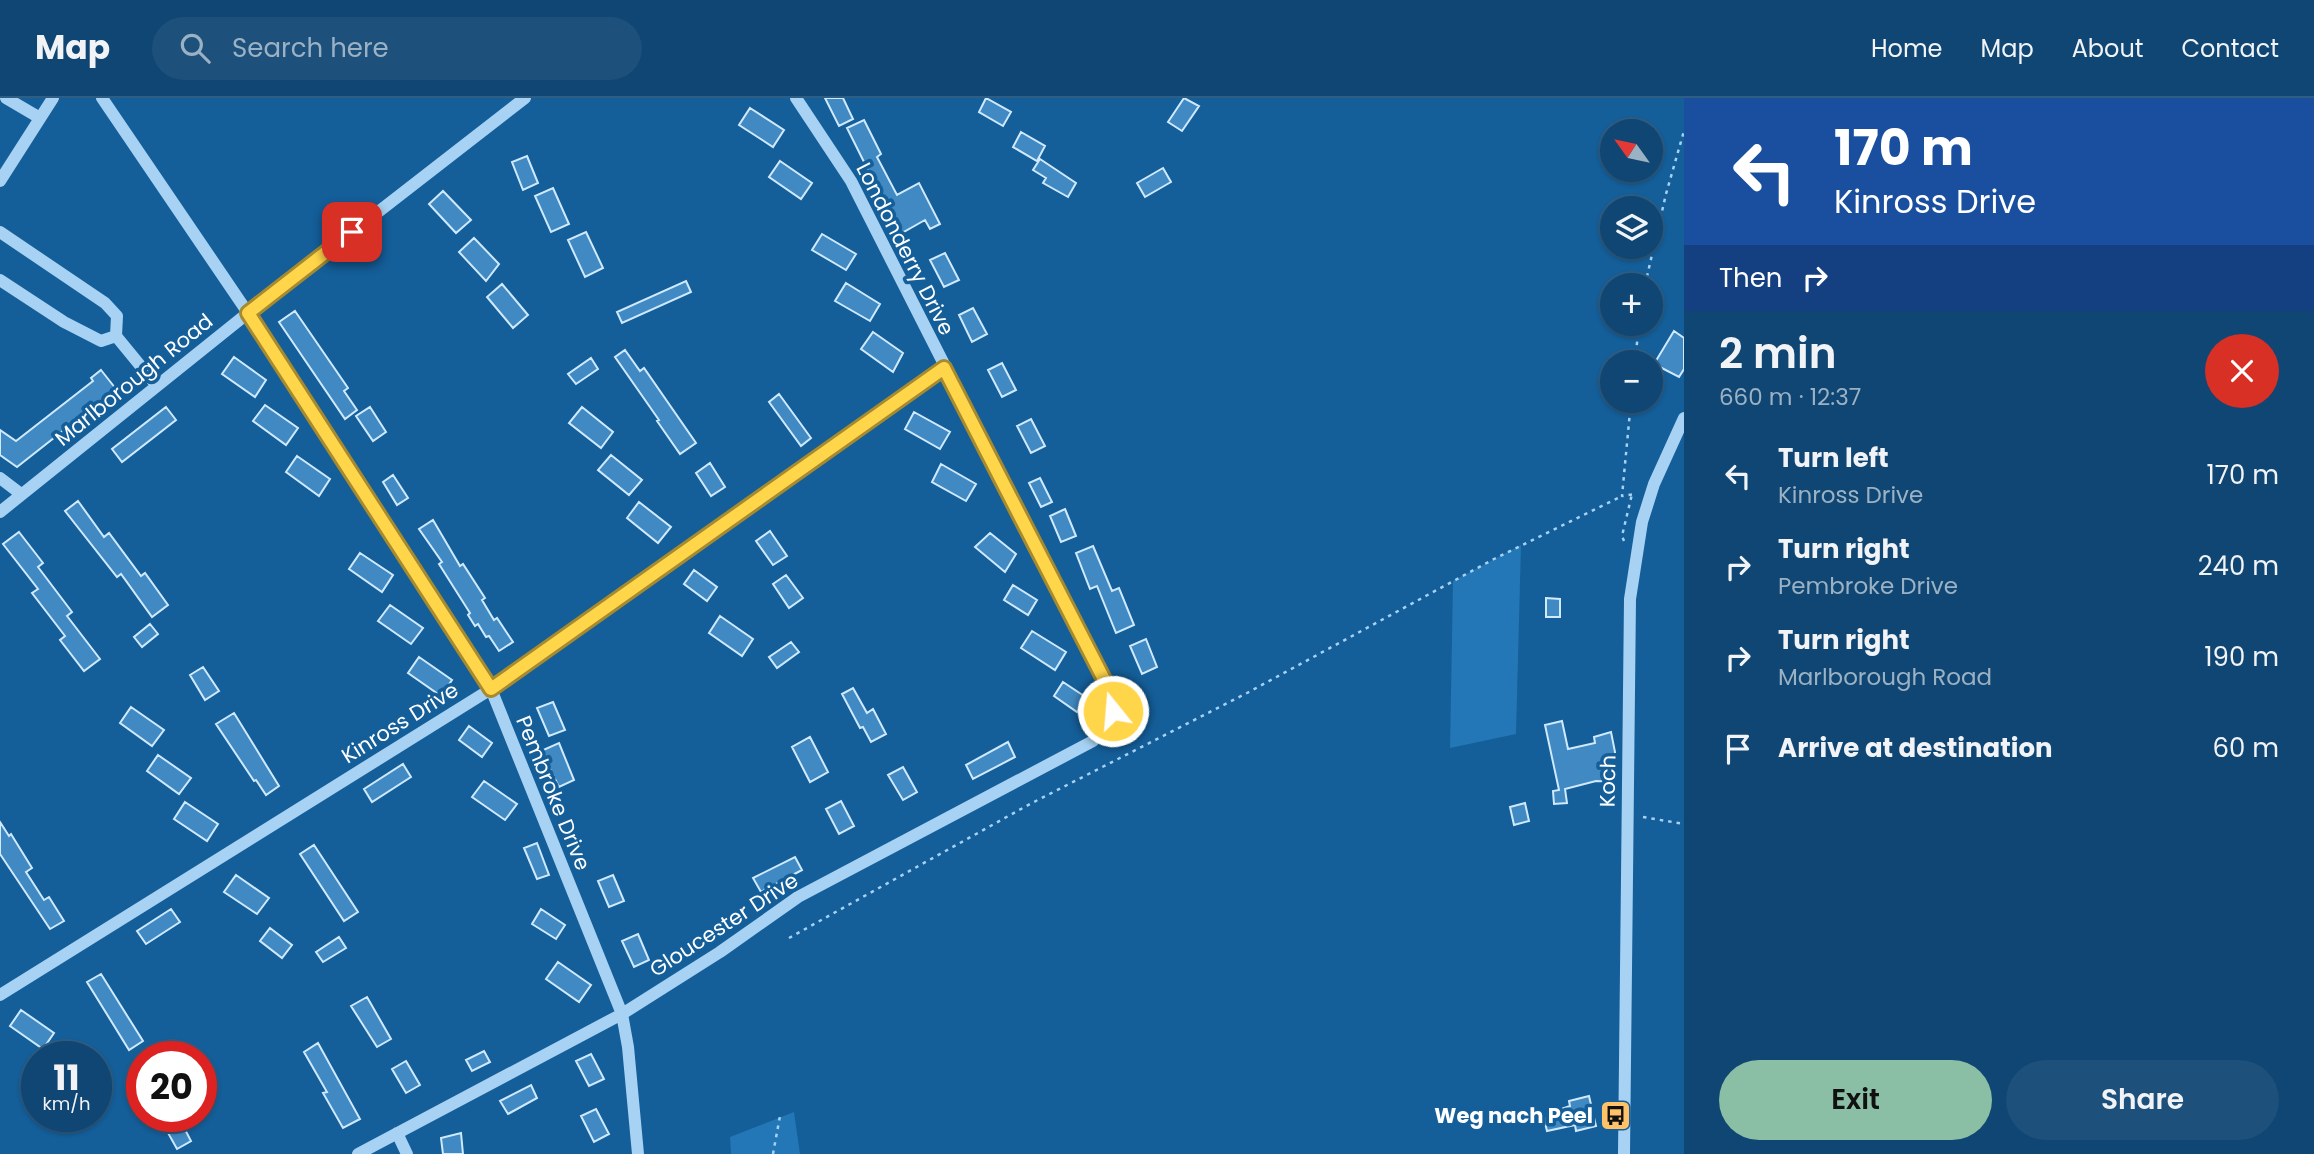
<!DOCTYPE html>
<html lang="en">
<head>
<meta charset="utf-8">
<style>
  :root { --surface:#0f4673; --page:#1d507b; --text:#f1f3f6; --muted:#9bb1c4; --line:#2f5e85; --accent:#8abfa5 }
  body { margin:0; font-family:Poppins,sans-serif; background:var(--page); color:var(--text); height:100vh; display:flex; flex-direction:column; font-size:26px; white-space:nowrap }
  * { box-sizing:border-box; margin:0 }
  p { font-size:23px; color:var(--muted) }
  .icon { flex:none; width:38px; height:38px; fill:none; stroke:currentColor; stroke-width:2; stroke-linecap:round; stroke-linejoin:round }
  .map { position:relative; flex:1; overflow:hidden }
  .details { display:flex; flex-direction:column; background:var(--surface); width:630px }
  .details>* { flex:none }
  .top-card { background:#1a4fa0; color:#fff; overflow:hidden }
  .needle { width:46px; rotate:303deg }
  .fabs { position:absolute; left:1600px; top:21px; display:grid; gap:14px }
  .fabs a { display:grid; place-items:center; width:63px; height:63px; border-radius:50%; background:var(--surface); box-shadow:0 2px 5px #0004,0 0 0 2px var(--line); font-size:35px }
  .speed { position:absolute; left:21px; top:943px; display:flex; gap:14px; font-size:35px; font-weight:700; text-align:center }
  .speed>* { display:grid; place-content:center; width:91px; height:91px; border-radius:50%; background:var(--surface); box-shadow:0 2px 5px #0004,0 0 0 2px var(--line); line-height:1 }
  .speed small { font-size:18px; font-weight:400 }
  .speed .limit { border:10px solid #d22; background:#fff; color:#111 }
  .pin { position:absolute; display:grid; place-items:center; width:60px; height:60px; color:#fff; margin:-30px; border-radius:14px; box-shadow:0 4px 10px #0006 }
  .me { position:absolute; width:77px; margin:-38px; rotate:343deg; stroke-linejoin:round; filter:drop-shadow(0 0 5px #0008) }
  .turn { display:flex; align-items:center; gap:24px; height:147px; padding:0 35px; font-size:32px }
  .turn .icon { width:91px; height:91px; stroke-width:2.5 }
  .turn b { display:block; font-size:49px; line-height:60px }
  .then { display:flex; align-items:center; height:66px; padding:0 35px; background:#0003; gap:14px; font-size:26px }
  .round { display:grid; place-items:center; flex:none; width:74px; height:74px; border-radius:37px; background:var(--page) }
  .head { display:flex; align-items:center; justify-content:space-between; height:119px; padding:0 35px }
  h1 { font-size:42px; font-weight:600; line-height:52px }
  .button { display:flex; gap:14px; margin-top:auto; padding:14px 35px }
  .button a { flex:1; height:80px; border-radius:42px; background:var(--accent); color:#111; font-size:28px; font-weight:600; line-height:80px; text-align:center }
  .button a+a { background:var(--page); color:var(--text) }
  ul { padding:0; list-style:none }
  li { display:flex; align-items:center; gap:21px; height:91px; padding:0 35px }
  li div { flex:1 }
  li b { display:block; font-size:26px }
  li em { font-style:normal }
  header { display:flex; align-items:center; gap:42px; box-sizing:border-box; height:98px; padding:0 35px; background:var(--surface); border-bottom:2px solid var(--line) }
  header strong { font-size:33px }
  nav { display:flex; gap:38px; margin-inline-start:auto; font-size:24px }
  .search { width:490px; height:63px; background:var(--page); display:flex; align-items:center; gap:18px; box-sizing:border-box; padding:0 24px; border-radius:38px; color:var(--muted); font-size:26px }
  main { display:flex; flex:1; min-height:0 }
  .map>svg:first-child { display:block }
  .green { fill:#2377b6 }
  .building { fill:#4189c2; stroke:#cfe9fd; stroke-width:2 }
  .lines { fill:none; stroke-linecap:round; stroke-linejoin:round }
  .path { stroke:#a7d2f3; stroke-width:2.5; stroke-dasharray:3.5 5; stroke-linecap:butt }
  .minor { stroke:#a7d2f3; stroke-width:12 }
  .route-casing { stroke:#a68a30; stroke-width:18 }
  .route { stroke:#ffd54a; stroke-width:12 }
  .labels { text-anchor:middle; stroke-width:7; stroke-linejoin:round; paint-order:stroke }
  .street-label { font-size:21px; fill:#fff; stroke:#145e99 }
  .poi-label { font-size:21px; font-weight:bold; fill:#fff; stroke:#145e99; text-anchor:end }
</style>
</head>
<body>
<header>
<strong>Map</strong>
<div class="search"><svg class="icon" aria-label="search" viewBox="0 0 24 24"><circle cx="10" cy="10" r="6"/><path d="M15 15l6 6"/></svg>Search here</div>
<nav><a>Home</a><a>Map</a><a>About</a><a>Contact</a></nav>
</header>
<main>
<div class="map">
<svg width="1684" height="1056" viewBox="0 0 1684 1056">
  <rect width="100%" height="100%" fill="#145e99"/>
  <path class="green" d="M 1521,447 L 1516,636 L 1450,650 L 1453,483 Z
    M 794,1014 L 800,1056 L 731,1056 L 730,1039 Z"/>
  <path class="building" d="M 825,0 L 843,0 L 853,21 L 839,28 Z
    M 986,0 L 1011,14 L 1003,28 L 979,14 Z
    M 1184,0 L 1199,8 L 1182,33 L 1168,24 Z
    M 750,10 L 784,32 L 773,49 L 739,27 Z
    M 864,22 L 881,56 L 877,59 L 897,97 L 919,85 L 940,126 L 930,131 L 925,122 L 900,136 L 847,30 Z
    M 1021,34 L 1045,48 L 1037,63 L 1013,49 Z
    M 527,58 L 538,85 L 523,92 L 512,64 Z
    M 1040,61 L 1076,85 L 1068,99 L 1043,85 L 1046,80 L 1033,72 Z
    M 780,63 L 812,85 L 801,101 L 769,79 Z
    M 1163,70 L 1171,84 L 1145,99 L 1137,85 Z
    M 553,90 L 569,126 L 551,134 L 535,98 Z
    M 443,93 L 471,122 L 456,135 L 429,106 Z
    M 586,134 L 603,170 L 585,179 L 568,142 Z
    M 822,136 L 856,156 L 846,172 L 812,152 Z
    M 474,140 L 499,166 L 486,183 L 459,154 Z
    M 945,155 L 959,182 L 944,189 L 930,162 Z
    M 686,183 L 691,194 L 622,225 L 617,214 Z
    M 846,185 L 880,206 L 870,223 L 835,203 Z
    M 502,186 L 528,217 L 513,230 L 487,199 Z
    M 973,210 L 987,236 L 972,244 L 959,217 Z
    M 295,213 L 348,290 L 344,293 L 357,312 L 345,321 L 279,224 Z
    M 1674,233 L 1684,240 L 1684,271 L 1679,279 L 1654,266 Z
    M 873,234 L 903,255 L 893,274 L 861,251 Z
    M 625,252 L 640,273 L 644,270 L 696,345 L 680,356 L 657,323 L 659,322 L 615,259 Z
    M 234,259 L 266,282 L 255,299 L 222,276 Z
    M 591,260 L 598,271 L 576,286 L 568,276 Z
    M 1002,265 L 1016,292 L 1002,299 L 988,272 Z
    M 101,272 L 116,291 L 17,369 L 0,357 L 0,332 L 16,343 L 93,283 L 91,280 Z
    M 779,296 L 811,340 L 801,348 L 769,304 Z
    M 265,307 L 298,330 L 286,347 L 253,323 Z
    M 166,309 L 176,322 L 122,364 L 112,351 Z
    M 370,309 L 386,334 L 373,343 L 356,318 Z
    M 582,309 L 613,334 L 601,350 L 569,325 Z
    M 914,314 L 950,334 L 940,351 L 905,331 Z
    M 1031,321 L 1045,348 L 1031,355 L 1017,328 Z
    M 611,357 L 642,382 L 629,397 L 598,372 Z
    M 297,358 L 330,381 L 319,398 L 286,374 Z
    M 710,365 L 725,389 L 711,398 L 696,375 Z
    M 941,366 L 976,386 L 966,403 L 932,384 Z
    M 393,377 L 408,400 L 397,407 L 383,384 Z
    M 1040,380 L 1052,404 L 1041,409 L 1029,385 Z
    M 78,403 L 104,439 L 109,435 L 141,478 L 145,475 L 168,507 L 152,519 L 121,476 L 117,479 L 65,413 Z
    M 639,404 L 671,429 L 658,445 L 627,420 Z
    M 1065,411 L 1076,438 L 1061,444 L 1050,418 Z
    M 433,422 L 460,468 L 463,466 L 485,500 L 482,502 L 494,522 L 497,520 L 513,544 L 499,553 L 489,538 L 486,539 L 478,526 L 475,528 L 468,517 L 470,515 L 439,466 L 442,464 L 419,431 Z
    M 770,433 L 787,458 L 773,467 L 756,443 Z
    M 19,434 L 43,465 L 38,469 L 72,514 L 67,518 L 100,561 L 84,573 L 60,542 L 65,538 L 32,495 L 38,491 L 3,446 Z
    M 990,435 L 1016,456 L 1005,474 L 975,449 Z
    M 1093,448 L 1112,493 L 1119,490 L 1134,527 L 1116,535 L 1097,488 L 1090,491 L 1076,455 Z
    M 360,455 L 393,477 L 382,494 L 349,471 Z
    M 694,472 L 717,489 L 707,503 L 684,486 Z
    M 786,477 L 803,500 L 789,510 L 773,486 Z
    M 1013,487 L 1037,502 L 1028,517 L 1004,502 Z
    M 1546,500 L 1560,501 L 1560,519 L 1546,519 Z
    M 390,507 L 423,530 L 411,546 L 378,523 Z
    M 720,518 L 753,541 L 742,558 L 709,535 Z
    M 150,526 L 158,536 L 142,549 L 134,539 Z
    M 1032,533 L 1066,554 L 1055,572 L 1021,550 Z
    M 1146,541 L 1157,569 L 1142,576 L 1130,548 Z
    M 791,544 L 799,554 L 777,570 L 769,559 Z
    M 419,559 L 452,582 L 441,598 L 408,575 Z
    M 203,569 L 219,593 L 205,602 L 190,577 Z
    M 1063,584 L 1087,600 L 1077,614 L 1054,598 Z
    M 853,590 L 867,615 L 873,611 L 886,636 L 871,644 L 863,629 L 860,630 L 842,596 Z
    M 553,604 L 565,632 L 549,638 L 537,610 Z
    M 131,609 L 164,632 L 152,648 L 120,625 Z
    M 234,615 L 279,688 L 266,697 L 256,682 L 254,683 L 216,626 Z
    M 1562,623 L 1568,651 L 1595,645 L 1594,639 L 1611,634 L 1615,654 L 1614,684 L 1596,683 L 1565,691 L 1567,705 L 1554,706 L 1553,693 L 1559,692 L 1545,627 Z
    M 469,628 L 492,645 L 482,659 L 459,642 Z
    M 810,639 L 828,674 L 810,684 L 792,649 Z
    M 1008,644 L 1015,659 L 973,681 L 966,667 Z
    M 559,645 L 574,682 L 559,689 L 541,653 Z
    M 158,657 L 191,680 L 179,696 L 147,673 Z
    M 403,666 L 411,679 L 372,704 L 364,691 Z
    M 903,669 L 917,694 L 903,702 L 888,677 Z
    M 484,683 L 517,706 L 505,722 L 472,699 Z
    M 841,703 L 854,728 L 839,736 L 826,711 Z
    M 185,704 L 218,726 L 207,743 L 174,721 Z
    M 1525,705 L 1529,723 L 1514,727 L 1510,709 Z
    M 0,724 L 9,738 L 11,736 L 32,770 L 26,774 L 44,802 L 49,799 L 64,823 L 50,831 L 0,756 Z
    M 537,745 L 549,777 L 537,781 L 524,750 Z
    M 314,747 L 358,814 L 344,823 L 300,756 Z
    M 795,759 L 802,772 L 761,794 L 753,780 Z
    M 236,777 L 269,800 L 257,816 L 224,794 Z
    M 613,777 L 624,803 L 609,809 L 598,783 Z
    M 171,811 L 180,824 L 146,846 L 137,833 Z
    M 541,811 L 565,827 L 556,841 L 532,826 Z
    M 270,830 L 292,847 L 282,860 L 260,843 Z
    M 638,836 L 649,862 L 634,869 L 622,843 Z
    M 339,839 L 346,850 L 323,864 L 316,854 Z
    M 558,864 L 591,887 L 579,904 L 546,881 Z
    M 101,876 L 143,943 L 129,952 L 87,884 Z
    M 367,899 L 391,941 L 377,949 L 351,908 Z
    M 21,912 L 54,935 L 43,951 L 10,928 Z
    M 318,945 L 360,1021 L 343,1030 L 323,995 L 327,994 L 304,954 Z
    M 484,953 L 490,964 L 472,973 L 466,962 Z
    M 591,956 L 604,981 L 589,988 L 576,963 Z
    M 406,963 L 420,987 L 406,995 L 392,971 Z
    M 531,987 L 537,1000 L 508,1016 L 500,1003 Z
    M 1589,998 L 1596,1028 L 1576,1033 L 1575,1027 L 1547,1033 L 1544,1021 L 1548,1020 L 1547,1016 L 1570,1008 L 1569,1003 Z
    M 596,1011 L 609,1036 L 594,1044 L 581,1018 Z
    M 178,1018 L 191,1043 L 177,1051 L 163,1026 Z
    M 461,1035 L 463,1056 L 443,1056 L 441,1040 Z"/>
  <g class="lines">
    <path class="path" d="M 1645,187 L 1666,96 L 1684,33
      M 1635,264 L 1639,226
      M 1631,303 L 1622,398 L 1635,396
      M 1624,443 L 1622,438 L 1632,396
      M 1643,719 L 1684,726
      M 789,840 L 1030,706 L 1247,595 L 1494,461 L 1622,398
      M 773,1056 L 780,1018"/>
    <path class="minor" d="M 6,0 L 40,20
      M 102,0 L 248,215 L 491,591 L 622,916 L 628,949 L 638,1056
      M 0,83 L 53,0
      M 0,134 L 105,205 L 117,218 L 116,238 L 157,288
      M 0,182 L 64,224 L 101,243 L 116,238
      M 0,380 L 21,396
      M 0,414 L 248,215 L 525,0
      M 0,897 L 491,591 L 944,270
      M 397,1035 L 407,1056
      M 358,1056 L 622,916 L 720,854 L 798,799 L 1093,643 C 1111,625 1114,621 1111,595 L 851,83 L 796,0
      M 1624,1056 L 1630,501 L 1642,424 L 1654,386 L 1684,320"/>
  </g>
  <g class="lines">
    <defs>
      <path id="route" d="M 352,134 L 248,215 L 491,591 L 944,270 L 1111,595 L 1113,613"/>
    </defs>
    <use href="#route" class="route-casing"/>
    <use href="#route" class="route"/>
  </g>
  <defs>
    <symbol id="bus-square" viewBox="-11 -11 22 22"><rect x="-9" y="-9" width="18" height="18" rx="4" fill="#ffc269" stroke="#145e99"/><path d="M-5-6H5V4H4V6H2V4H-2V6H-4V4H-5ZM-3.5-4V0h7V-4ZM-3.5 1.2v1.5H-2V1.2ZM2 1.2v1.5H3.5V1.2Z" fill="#111"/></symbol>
  </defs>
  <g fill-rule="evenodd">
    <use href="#bus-square" x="1598" y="1000" width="35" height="35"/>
  </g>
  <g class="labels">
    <g class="street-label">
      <text transform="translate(905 151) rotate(63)" y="7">Londonderry Drive</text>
      <text transform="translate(134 282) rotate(-39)" y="7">Marlborough Road</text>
      <text transform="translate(400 625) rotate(-32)" y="7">Kinross Drive</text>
      <text transform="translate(1608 683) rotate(-89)" y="7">Koch</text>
      <text transform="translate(553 695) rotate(68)" y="7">Pembroke Drive</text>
      <text transform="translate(724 827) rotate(-33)" y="7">Gloucester Drive</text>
    </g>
    <g class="poi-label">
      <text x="1593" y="1025">Weg nach Peel</text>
    </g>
  </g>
</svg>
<div class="fabs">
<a><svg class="needle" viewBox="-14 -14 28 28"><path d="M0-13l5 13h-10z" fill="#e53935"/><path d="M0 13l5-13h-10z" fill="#9bb1c4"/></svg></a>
<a><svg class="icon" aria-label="layers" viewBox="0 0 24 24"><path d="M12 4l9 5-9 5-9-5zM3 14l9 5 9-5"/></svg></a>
<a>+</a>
<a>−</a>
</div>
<div class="speed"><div>11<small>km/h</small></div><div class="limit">20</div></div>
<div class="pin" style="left:352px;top:134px;background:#d93025"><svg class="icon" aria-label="arrive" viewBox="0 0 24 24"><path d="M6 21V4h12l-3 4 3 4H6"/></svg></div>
<svg class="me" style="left:1113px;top:613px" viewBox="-20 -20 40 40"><circle r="17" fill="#ffd54a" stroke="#fff" stroke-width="3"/><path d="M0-11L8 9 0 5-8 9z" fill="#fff"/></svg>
</div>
<section class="details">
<div class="top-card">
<div class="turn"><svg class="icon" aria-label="left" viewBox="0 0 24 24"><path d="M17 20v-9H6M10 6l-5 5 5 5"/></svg><div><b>170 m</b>Kinross Drive</div></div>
<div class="then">Then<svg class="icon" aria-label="right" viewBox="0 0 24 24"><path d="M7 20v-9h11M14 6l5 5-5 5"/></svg></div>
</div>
<div class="head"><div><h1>2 min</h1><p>660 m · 12:37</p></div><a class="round" style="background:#d93025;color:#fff"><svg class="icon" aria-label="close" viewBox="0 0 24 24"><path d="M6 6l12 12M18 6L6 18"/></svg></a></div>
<ul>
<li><svg class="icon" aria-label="left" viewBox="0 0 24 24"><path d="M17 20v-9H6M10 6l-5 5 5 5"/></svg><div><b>Turn left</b><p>Kinross Drive</p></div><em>170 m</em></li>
<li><svg class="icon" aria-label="right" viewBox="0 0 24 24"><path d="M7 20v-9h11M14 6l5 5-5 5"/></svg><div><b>Turn right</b><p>Pembroke Drive</p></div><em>240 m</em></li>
<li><svg class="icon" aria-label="right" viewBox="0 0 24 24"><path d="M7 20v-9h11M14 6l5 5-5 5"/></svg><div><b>Turn right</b><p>Marlborough Road</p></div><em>190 m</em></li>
<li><svg class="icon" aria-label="arrive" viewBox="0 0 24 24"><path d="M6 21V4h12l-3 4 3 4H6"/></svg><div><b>Arrive at destination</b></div><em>60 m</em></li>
</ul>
<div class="button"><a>Exit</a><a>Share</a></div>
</section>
</main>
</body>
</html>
